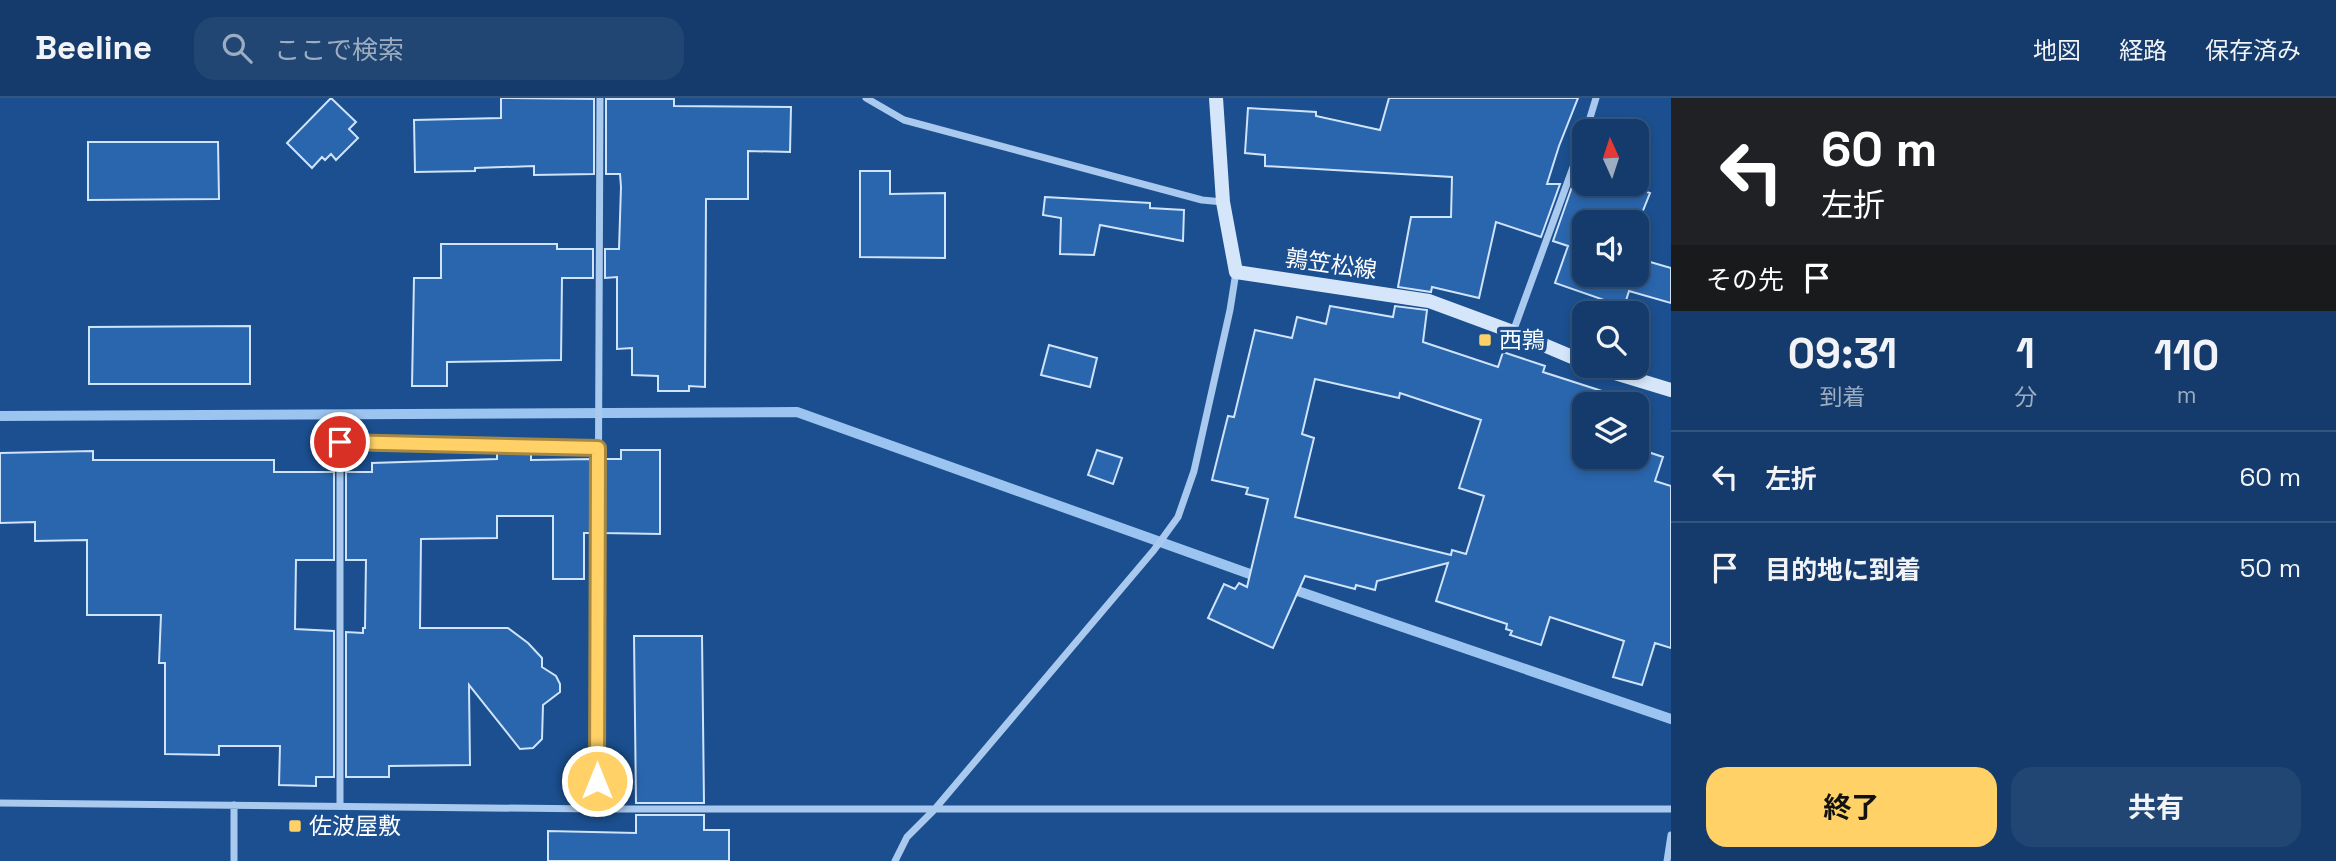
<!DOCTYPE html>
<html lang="ja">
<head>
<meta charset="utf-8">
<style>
  :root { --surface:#143b6b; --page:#214673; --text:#f1f3f6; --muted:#9dadc1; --line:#33557e; --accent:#ffd166 }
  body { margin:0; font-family:"Space Grotesk","Noto Sans JP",sans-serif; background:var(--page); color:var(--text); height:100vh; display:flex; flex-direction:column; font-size:26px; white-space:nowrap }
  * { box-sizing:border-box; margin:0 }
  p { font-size:23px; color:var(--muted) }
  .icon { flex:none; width:38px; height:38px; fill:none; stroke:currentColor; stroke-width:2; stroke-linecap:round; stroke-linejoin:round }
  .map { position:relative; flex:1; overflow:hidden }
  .panel { display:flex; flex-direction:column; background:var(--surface); width:665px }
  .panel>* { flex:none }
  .banner { background:#202124; color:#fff; overflow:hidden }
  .needle { width:46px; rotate:357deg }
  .controls { position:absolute; left:1572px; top:21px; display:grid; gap:14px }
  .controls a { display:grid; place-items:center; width:77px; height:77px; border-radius:14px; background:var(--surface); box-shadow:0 4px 10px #0003,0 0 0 2px var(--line); font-size:35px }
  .pin { position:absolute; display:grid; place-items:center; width:60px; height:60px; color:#fff; margin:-30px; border:4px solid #fff; border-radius:50%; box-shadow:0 2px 7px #0007 }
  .me { position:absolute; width:77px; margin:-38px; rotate:0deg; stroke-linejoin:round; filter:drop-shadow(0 0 5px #0008) }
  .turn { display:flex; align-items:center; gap:24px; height:147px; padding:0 35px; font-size:32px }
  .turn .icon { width:91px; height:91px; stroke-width:2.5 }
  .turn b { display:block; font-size:49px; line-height:60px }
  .then { display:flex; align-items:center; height:66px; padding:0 35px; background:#0003; gap:14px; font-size:26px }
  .eta { display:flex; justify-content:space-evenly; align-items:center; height:119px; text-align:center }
  .eta b { font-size:42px; font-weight:700; line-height:49px }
  .cta { display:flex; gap:14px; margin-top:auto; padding:14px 35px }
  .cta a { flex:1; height:80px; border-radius:21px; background:var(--accent); color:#111; font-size:28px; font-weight:700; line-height:80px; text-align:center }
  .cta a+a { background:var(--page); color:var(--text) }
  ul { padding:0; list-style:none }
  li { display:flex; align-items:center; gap:21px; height:91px; padding:0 35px; border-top:2px solid var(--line) }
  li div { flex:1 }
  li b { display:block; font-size:26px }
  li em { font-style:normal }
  header { display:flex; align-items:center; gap:42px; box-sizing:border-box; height:98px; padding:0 35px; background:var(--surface); border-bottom:2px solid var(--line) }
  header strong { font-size:33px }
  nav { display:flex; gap:38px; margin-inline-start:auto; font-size:24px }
  .search { width:490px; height:63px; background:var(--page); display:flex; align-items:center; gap:18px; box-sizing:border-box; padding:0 24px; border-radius:21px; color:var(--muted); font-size:26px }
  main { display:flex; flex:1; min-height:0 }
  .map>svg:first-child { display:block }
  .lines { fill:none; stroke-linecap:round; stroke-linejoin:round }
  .stream { stroke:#9cc4f0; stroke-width:10 }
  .building { fill:#2a66ad; stroke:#cfe3fa; stroke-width:2; fill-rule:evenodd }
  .street { stroke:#a9c9ee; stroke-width:7 }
  .secondary { stroke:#d6e6fa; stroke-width:14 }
  .route-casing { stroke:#a68842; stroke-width:18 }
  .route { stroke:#ffd166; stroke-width:12 }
  .poi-dot { fill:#ffd166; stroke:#1b4f8f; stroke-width:2.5 }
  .labels { text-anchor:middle; stroke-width:7; stroke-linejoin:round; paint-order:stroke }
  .street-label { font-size:23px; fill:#fff; stroke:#1b4f8f }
  .poi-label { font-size:23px; fill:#fff; stroke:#1b4f8f; text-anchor:start }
</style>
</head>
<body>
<header>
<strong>Beeline</strong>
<div class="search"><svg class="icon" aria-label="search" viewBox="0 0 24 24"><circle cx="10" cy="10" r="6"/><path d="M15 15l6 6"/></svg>ここで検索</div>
<nav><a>地図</a><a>経路</a><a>保存済み</a></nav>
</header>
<main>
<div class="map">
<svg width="1671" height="763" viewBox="0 0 1671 763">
  <rect width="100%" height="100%" fill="#1b4f8f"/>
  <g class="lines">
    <path class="stream" d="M 0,318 L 797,314 L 1261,480
      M 1286,489 L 1671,621"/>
  </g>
  <path class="building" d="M 331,0 L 356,24 L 349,31 L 358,40 L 336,62 L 331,56 L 325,62 L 322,59 L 312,70 L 287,45 Z
    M 501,0 L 594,1 L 594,76 L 534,77 L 534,68 L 475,70 L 475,73 L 415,74 L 414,22 L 501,20 Z
    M 1389,0 L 1578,0 L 1559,48 L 1547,86 L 1560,86 L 1541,139 L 1496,124 L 1479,200 L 1432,189 L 1431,194 L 1398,189 L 1411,119 L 1451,119 L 1452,79 L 1265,68 L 1265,57 L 1245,55 L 1248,10 L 1316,14 L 1316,18 L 1380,32 Z
    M 606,1 L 674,1 L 674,8 L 791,9 L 790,54 L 748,53 L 748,101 L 706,101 L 705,289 L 689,288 L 689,293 L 658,293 L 658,278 L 632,277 L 632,250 L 617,251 L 617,179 L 605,180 L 605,151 L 619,151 L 621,89 L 620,76 L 606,76 Z
    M 88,44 L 218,44 L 219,101 L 88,102 Z
    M 860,73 L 890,73 L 890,96 L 945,95 L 945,160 L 860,159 Z
    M 1573,86 L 1626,86 L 1650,95 L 1636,130 L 1636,124 L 1584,124 L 1584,177 L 1636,177 L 1636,148 L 1644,151 L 1640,161 L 1671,170 L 1671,205 L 1629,193 L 1624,209 L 1555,185 L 1568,148 L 1553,143 Z
    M 1045,99 L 1150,105 L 1150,110 L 1184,112 L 1183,143 L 1100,127 L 1094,157 L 1060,156 L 1061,120 L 1043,117 Z
    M 441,146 L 557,146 L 557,151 L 593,151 L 593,180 L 562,180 L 561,262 L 447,264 L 447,288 L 412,288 L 414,180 L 441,180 Z
    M 1330,208 L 1393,219 L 1395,208 L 1427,212 L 1423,244 L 1498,269 L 1503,254 L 1545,268 L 1543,274 L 1639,305 L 1636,315 L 1636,306 L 1584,306 L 1584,359 L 1636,359 L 1636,350 L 1663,359 L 1655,383 L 1671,388 L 1671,550 L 1655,545 L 1642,587 L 1613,579 L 1624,543 L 1550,519 L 1541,547 L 1510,537 L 1512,533 L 1506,531 L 1507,526 L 1436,503 L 1448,465 L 1377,483 L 1375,492 L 1356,487 L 1355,491 L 1305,478 L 1273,550 L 1208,520 L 1224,486 L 1235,491 L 1239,485 L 1247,489 L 1268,401 L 1246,396 L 1248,390 L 1212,382 L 1228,318 L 1234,319 L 1255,232 L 1292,240 L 1297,219 L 1326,226 ZM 1315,281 L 1399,300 L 1400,295 L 1481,322 L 1459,390 L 1484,398 L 1466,456 L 1452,452 L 1451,457 L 1295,419 L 1314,340 L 1302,336 Z
    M 250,228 L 250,286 L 89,286 L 89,229 Z
    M 1049,247 L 1097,260 L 1090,289 L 1041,277 Z
    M 621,352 L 660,352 L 660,436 L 604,435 L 605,361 L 621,361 Z
    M 1097,352 L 1122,360 L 1113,386 L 1088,377 Z
    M 93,353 L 93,362 L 274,362 L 274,374 L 334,374 L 334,462 L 296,462 L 295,531 L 334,533 L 334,679 L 316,679 L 316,688 L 279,687 L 280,648 L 219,648 L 219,657 L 165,656 L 165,565 L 159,565 L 161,517 L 87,517 L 87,442 L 35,443 L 35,424 L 0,425 L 0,355 Z
    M 497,353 L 531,354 L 531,362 L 592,361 L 592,435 L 584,435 L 584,481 L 553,481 L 553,418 L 497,418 L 497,440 L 421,441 L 420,530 L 508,530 L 528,545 L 542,560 L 542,569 L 556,578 L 560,586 L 560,594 L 543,607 L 542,641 L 533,650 L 520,651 L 469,587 L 470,667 L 389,668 L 389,679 L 346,679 L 346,534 L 363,535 L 363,530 L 365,530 L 366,462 L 346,462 L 346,374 L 372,374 L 372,365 L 497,361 Z
    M 634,538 L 702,538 L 704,705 L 636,705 Z
    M 636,717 L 704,717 L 704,732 L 729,732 L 729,763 L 548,763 L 548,733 L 636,735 Z"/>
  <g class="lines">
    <path class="street" d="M 866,0 L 904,22 L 1202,102 L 1223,104
      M 1586,33 L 1596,0
      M 1513,234 L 1584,39
      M 0,705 L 597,711 L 1671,711
      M 234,707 L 234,763
      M 340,708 L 340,343 L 598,350
      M 597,711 L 600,0
      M 895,763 L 907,739 L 934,712 L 1154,452 L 1178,419 L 1194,373 L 1230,212 L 1236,174
      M 1667,763 L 1671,737"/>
    <path class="secondary" d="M 1216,0 L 1223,104 L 1236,174 L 1429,203 L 1513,234 L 1584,264
      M 1592,268 L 1671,292"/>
  </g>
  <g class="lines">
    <defs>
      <path id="route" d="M 340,344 L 598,350 L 597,683"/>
    </defs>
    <use href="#route" class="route-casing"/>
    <use href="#route" class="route"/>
  </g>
  <g class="poi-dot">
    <rect x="1478" y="235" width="14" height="14" rx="3.5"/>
    <rect x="288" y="721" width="14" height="14" rx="3.5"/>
  </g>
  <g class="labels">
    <g class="street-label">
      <text transform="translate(1331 166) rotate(8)" y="8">鶉笠松線</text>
    </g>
    <g class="poi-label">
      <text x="1499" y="250">西鶉</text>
      <text x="309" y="736">佐波屋敷</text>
    </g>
  </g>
</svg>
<div class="controls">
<a><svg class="needle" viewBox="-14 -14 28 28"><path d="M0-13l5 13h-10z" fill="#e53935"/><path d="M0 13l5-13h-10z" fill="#9dadc1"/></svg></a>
<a><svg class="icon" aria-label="sound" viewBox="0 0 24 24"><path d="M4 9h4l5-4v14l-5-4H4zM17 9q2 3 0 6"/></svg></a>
<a><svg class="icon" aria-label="search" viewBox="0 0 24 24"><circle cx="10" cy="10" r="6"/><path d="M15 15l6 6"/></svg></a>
<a><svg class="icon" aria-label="layers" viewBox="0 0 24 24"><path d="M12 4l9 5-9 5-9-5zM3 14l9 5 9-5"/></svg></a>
</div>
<div class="pin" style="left:340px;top:344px;background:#d93025"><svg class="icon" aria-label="arrive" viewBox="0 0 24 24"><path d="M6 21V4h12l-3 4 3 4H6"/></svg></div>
<svg class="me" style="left:597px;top:683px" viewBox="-20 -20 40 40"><circle r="17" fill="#ffd166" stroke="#fff" stroke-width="3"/><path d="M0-11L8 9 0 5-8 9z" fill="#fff"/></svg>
</div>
<section class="panel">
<div class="banner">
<div class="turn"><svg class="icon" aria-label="left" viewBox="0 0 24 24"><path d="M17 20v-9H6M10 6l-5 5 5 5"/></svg><div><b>60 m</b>左折</div></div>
<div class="then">その先<svg class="icon" aria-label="arrive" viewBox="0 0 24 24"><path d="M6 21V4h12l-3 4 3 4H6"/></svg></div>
</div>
<div class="eta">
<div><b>09:31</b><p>到着</p></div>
<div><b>1</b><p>分</p></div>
<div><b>110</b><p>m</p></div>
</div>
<ul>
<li><svg class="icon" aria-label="left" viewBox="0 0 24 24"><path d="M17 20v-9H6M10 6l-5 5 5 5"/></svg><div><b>左折</b></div><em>60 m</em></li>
<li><svg class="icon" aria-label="arrive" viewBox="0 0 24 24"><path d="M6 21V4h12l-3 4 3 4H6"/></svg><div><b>目的地に到着</b></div><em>50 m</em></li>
</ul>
<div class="cta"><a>終了</a><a>共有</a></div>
</section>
</main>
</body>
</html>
